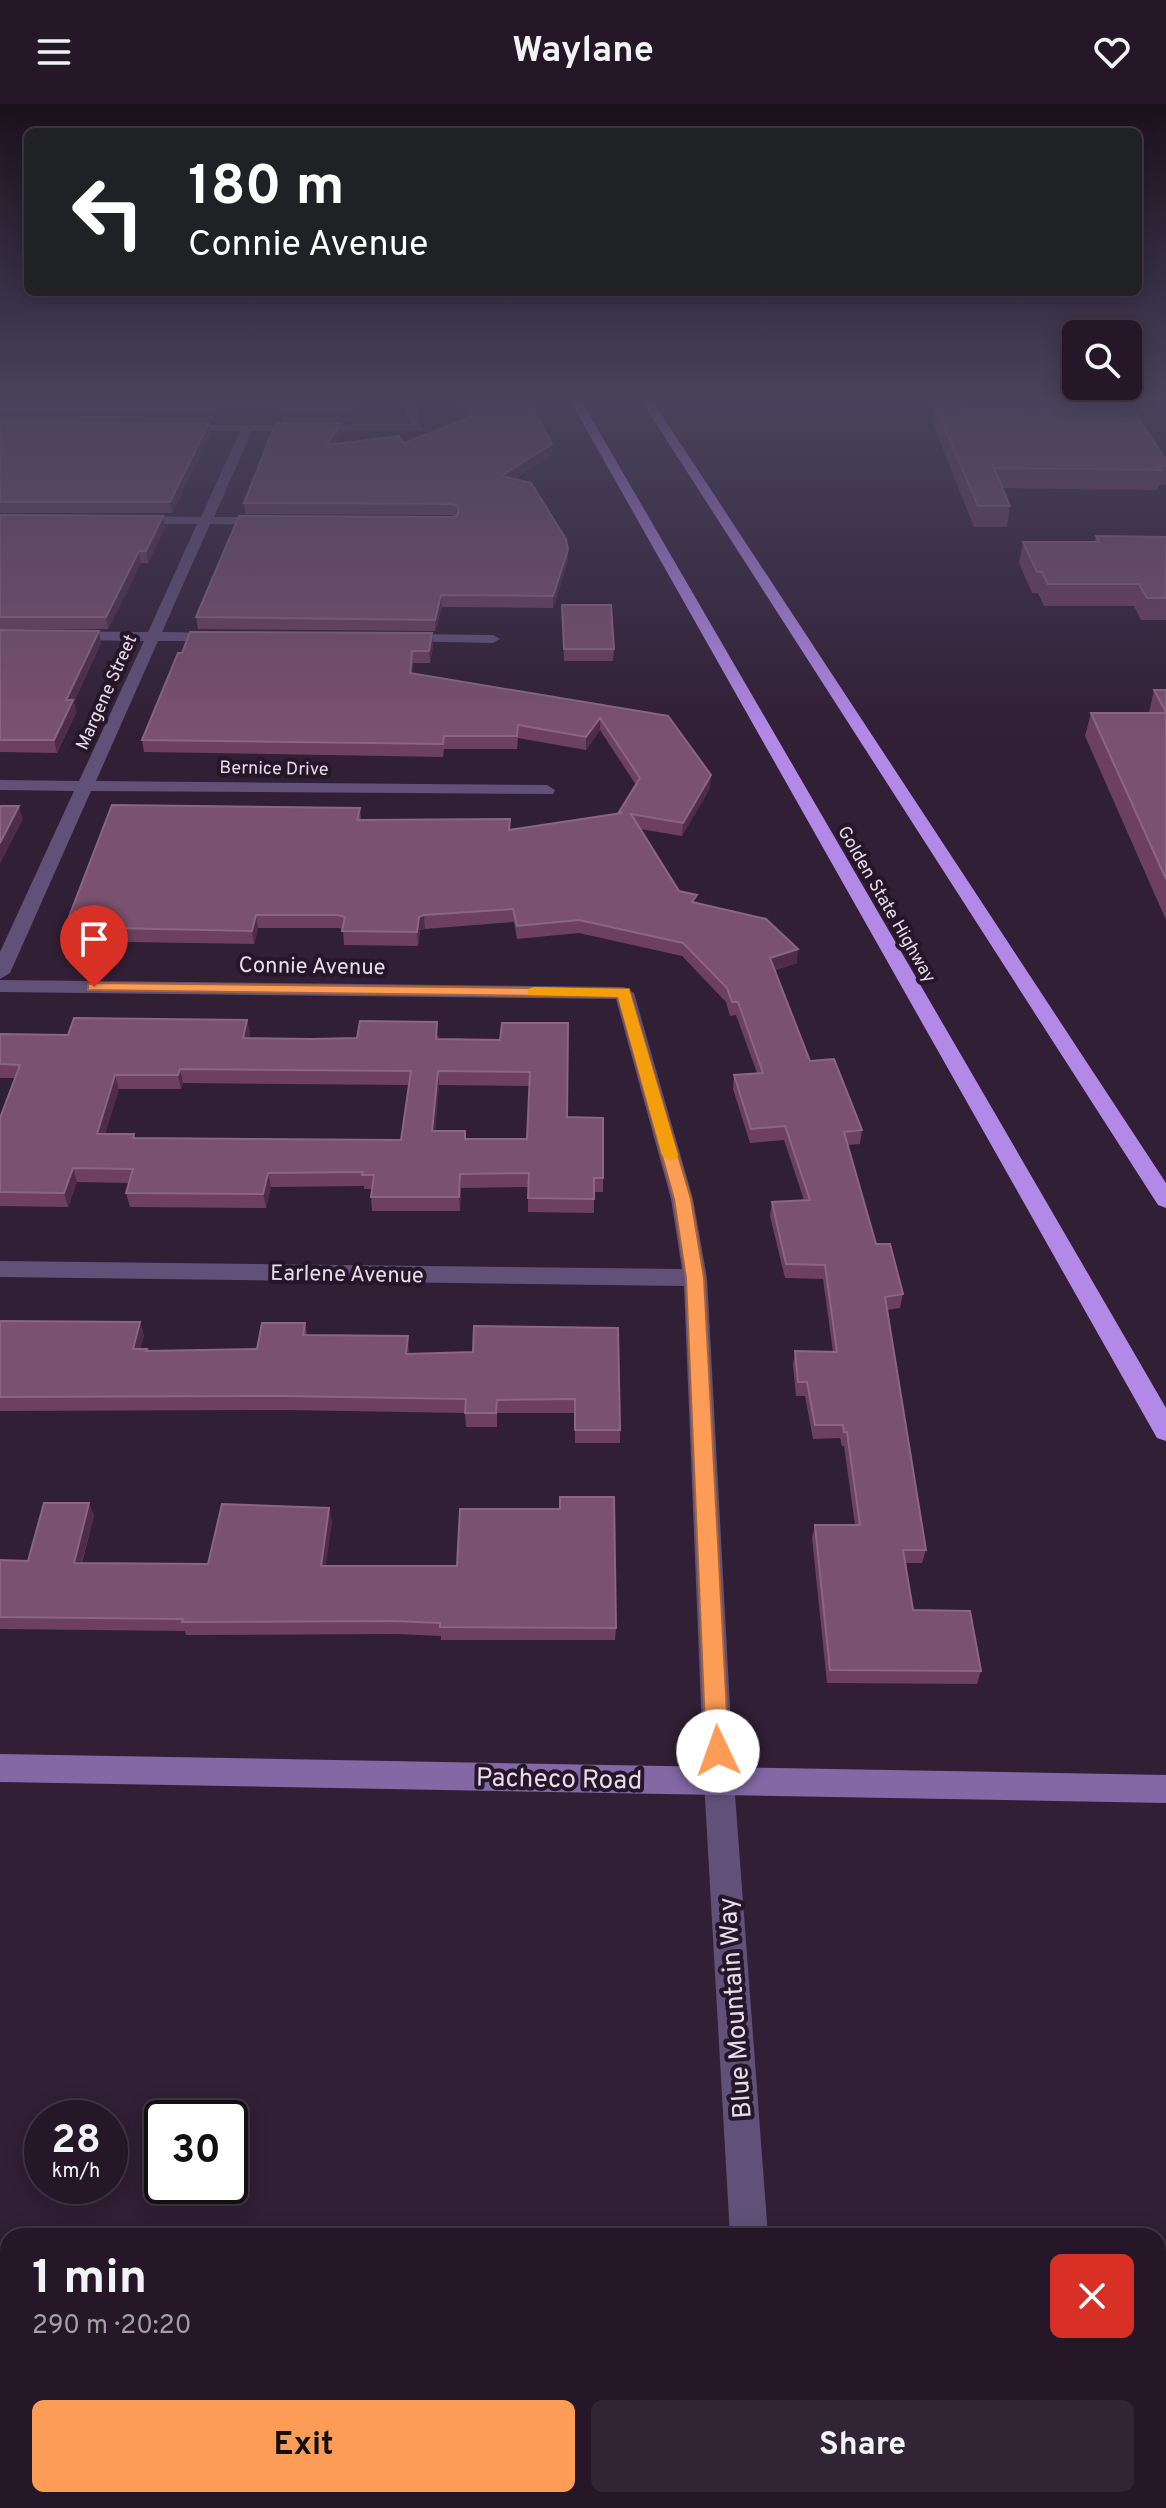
<!DOCTYPE html>
<html lang="en">
<head>
<meta charset="utf-8">
<style>
  :root { --surface:#251728; --page:#312434; --text:#f1f3f6; --muted:#a39fa8; --line:#423645; --accent:#fd9c56 }
  body { margin:0; font-family:Overpass,sans-serif; background:var(--page); color:var(--text); height:100vh; display:flex; flex-direction:column; font-size:30px; white-space:nowrap }
  * { box-sizing:border-box; margin:0 }
  p { font-size:26px; color:var(--muted) }
  .icon { flex:none; width:44px; height:44px; fill:none; stroke:currentColor; stroke-width:2; stroke-linecap:round; stroke-linejoin:round }
  .map { position:relative; flex:1; overflow:hidden }
  .side { position:absolute; left:0px; top:2124px; width:1166px; height:280px; display:flex; flex-direction:column; background:var(--surface); border-radius:24px 24px 0 0; box-shadow:0 4px 20px #0003,0 0 0 2px var(--line) }
  .side>* { flex:none }
  .hud { position:absolute; left:24px; top:24px; width:1118px; height:168px; border-radius:12px; box-shadow:0 4px 20px #0003,0 0 0 2px var(--line); background:#202124; color:#fff; overflow:hidden }
  .fabs { position:absolute; left:1062px; top:216px; display:grid; gap:16px }
  .fabs a { display:grid; place-items:center; width:80px; height:80px; border-radius:12px; background:var(--surface); box-shadow:0 4px 20px #0003,0 0 0 2px var(--line); font-size:40px }
  .speed { position:absolute; left:24px; top:1996px; display:flex; gap:16px; font-size:40px; font-weight:700; text-align:center }
  .speed>* { display:grid; place-content:center; width:104px; height:104px; border-radius:50%; background:var(--surface); box-shadow:0 4px 20px #0003,0 0 0 2px var(--line); line-height:1 }
  .speed small { font-size:20px; font-weight:400 }
  .speed .limit { border:4px solid #111; border-radius:12px; background:#fff; color:#111 }
  .pin { position:absolute; display:grid; place-items:center; width:68px; height:68px; color:#fff; margin:-82px -34px; border-radius:50% 50% 50% 0; rotate:-45deg; box-shadow:0 0 8px #0007 }
  .pin .icon { rotate:45deg }
  .me { position:absolute; width:88px; margin:-44px; rotate:357deg; stroke-linejoin:round; filter:drop-shadow(0 0 6px #0008) }
  .turn { display:flex; align-items:center; gap:28px; height:168px; padding:0 32px; font-size:36px }
  .turn .icon { width:104px; height:104px; stroke-width:2.5 }
  .turn b { display:block; font-size:56px; line-height:68px }
  .round { display:grid; place-items:center; flex:none; width:84px; height:84px; border-radius:12px; background:var(--page) }
  .headline { display:flex; align-items:center; justify-content:space-between; height:136px; padding:0 32px }
  h1 { font-size:48px; font-weight:700; line-height:60px }
  .action { display:flex; gap:16px; margin-top:auto; padding:16px 32px }
  .action a { flex:1; height:92px; border-radius:12px; background:var(--accent); color:#111; font-size:32px; font-weight:700; line-height:92px; text-align:center }
  .action a+a { background:var(--page); color:var(--text) }
  header { display:flex; justify-content:space-between; align-items:center; height:104px; padding:0 32px; background:var(--surface); font-size:36px; font-weight:700 }
  .map>svg:first-child { display:block }
  .lines { fill:none; stroke-linecap:round; stroke-linejoin:round }
  .street { fill:#615178; fill-rule:evenodd }
  .secondary { fill:#8268a5; fill-rule:evenodd }
  .highway { fill:#b389e8; fill-rule:evenodd }
  .wall { fill:#6c405e; fill-rule:evenodd }
  .shaded-wall { fill:#4f2c48 }
  .building { fill:#7a516e; stroke:#8b6681; stroke-width:2; fill-rule:evenodd }
  .route { fill:#fd9c56; stroke:#a46538; stroke-width:2 }
  .slow { fill:#f59e0b }
  .labels { text-anchor:middle; stroke-width:8; stroke-linejoin:round; paint-order:stroke }
  .far-street-label { font-size:18px; fill:#e8dcea; stroke:#27152a }
  .street-label { font-size:22px; fill:#e8dcea; stroke:#27152a }
  .near-street-label { font-size:26px; fill:#e8dcea; stroke:#27152a }
</style>
</head>
<body>
<header><svg class="icon" aria-label="menu" viewBox="0 0 24 24"><path d="M4 6h16M4 12h16M4 18h16"/></svg>Waylane<svg class="icon" aria-label="heart" viewBox="0 0 24 24"><path d="M12 20l-8-8c-3-5 5-10 8-4 3-6 11-1 8 4z"/></svg></header>
<div class="map">
<svg width="1166" height="2404" viewBox="0 0 1166 2404">
  <rect width="100%" height="100%" fill="#311f35"/>
  <g class="lines">
    <path class="street" d="M 401,293 L 413,293 L 422,326 L 252,327 L 214,413 L 270,413 L 276,417 L 270,421 L 210,420 L 162,528 L 222,529 L 229,533 L 222,537 L 158,537 L 96,677 L 547,681 L 555,686 L 553,690 L 91,687 L 10,869 L 0,875 L 0,848 L 74,687 L 0,686 L 0,676 L 79,677 L 144,537 L 0,535 L 0,527 L 148,528 L 197,420 L 130,420 L 124,416 L 130,412 L 201,413 L 240,327 L 178,326 L 172,323 L 174,321 L 411,320 Z
      M 402,530 L 493,531 L 500,535 L 493,539 L 397,537 L 395,534 Z
      M 0,876 L 624,883 L 634,889 L 693,1095 L 707,1174 L 734,1677 L 768,2132 L 730,2132 L 704,1677 L 684,1182 L 0,1173 L 0,1157 L 682,1165 L 671,1095 L 616,895 L 0,888 Z
      M 747,2396 L 787,2396 L 787,2404 L 747,2404 Z"/>
    <path class="secondary" d="M 0,1650 L 1166,1671 L 1166,1699 L 0,1678 Z"/>
    <path class="highway" d="M 568,293 L 579,293 L 1166,1304 L 1166,1337 L 1157,1334 Z
      M 639,293 L 650,293 L 1166,1079 L 1166,1104 L 1158,1101 Z"/>
  </g>
  <path class="wall" d="M 0,293 L 366,293 L 351,317 L 282,317 L 281,309 L 220,309 L 217,317 L 0,317 Z
    M 457,293 L 527,293 L 552,351 L 514,375 L 568,457 L 553,504 L 442,503 L 435,527 L 198,525 L 196,513 L 456,412 L 451,411 L 245,410 L 244,399 L 342,329 L 336,340 L 404,339 L 467,314 Z
    M 1048,297 L 1166,356 L 1166,376 L 1165,381 L 1159,381 L 1157,386 L 1002,384 L 1010,402 L 1007,423 L 974,423 L 933,320 L 935,301 L 967,305 L 1047,306 Z
    M 0,318 L 209,319 L 211,330 L 172,409 L 0,409 Z
    M 0,411 L 165,423 L 148,459 L 141,459 L 108,525 L 0,525 Z
    M 1096,432 L 1166,433 L 1166,516 L 1141,516 L 1134,502 L 1044,502 L 1038,489 L 1032,489 L 1019,459 L 1023,438 L 1095,438 Z
    M 562,501 L 614,545 L 613,557 L 564,557 Z
    M 0,526 L 101,539 L 74,598 L 76,609 L 57,649 L 0,648 Z
    M 433,541 L 430,559 L 413,559 L 412,569 L 668,612 L 710,684 L 682,732 L 640,725 L 679,787 L 697,799 L 797,859 L 775,866 L 810,957 L 862,1026 L 860,1040 L 848,1041 L 876,1140 L 903,1190 L 900,1204 L 887,1206 L 926,1446 L 922,1459 L 906,1459 L 913,1506 L 981,1567 L 977,1580 L 827,1579 L 812,1434 L 815,1421 L 855,1421 L 844,1342 L 842,1342 L 840,1334 L 813,1335 L 805,1292 L 796,1292 L 793,1261 L 795,1247 L 833,1248 L 823,1175 L 785,1174 L 770,1112 L 772,1098 L 804,1096 L 784,1036 L 750,1039 L 733,985 L 734,971 L 757,969 L 736,911 L 730,912 L 726,898 L 682,852 L 579,829 L 517,835 L 514,818 L 425,825 L 420,826 L 418,842 L 344,841 L 343,825 L 338,824 L 258,824 L 254,840 L 68,837 L 65,823 L 360,704 L 361,716 L 510,715 L 510,726 L 619,709 L 636,681 L 600,626 L 586,646 L 518,634 L 517,645 L 444,645 L 443,653 L 144,648 L 142,636 L 178,549 Z
    M 1154,586 L 1166,586 L 1166,816 L 1085,632 L 1091,609 L 1149,609 Z
    M 247,916 L 250,929 L 249,934 L 312,935 L 439,932 L 438,935 L 500,936 L 502,919 L 567,1013 L 603,1014 L 603,1088 L 594,1088 L 594,1109 L 528,1108 L 528,1083 L 461,1084 L 460,1107 L 372,1107 L 371,1093 L 372,1085 L 364,1085 L 364,1082 L 271,1083 L 266,1104 L 130,1103 L 126,1089 L 129,1079 L 77,1078 L 68,1103 L 0,1102 L 0,1014 L 15,974 L 0,974 L 0,930 L 68,931 ZM 183,979 L 409,981 L 401,1036 L 135,1034 L 134,1030 L 105,1030 L 119,985 L 181,985 ZM 439,981 L 529,982 L 527,1035 L 466,1035 L 465,1027 L 435,1027 Z
    M 0,1217 L 140,1218 L 144,1232 L 140,1245 L 148,1247 L 257,1245 L 305,1219 L 307,1231 L 409,1245 L 409,1250 L 473,1248 L 474,1222 L 620,1326 L 620,1339 L 575,1339 L 575,1309 L 497,1309 L 497,1323 L 466,1323 L 465,1309 L 285,1306 L 0,1307 Z
    M 89,1399 L 94,1412 L 82,1459 L 208,1460 L 332,1417 L 325,1462 L 616,1524 L 615,1536 L 441,1536 L 441,1532 L 396,1530 L 186,1531 L 185,1527 L 0,1525 L 0,1456 L 28,1457 Z"/>
  <path class="shaded-wall" d="M 358,293 L 366,293 L 351,317 L 350,307 Z
    M 219,299 L 220,309 L 217,317 L 215,306 Z
    M 209,319 L 211,330 L 172,409 L 170,398 Z
    M 341,319 L 342,329 L 328,351 L 327,341 Z
    M 552,340 L 552,351 L 502,383 L 501,372 Z
    M 163,412 L 165,423 L 148,459 L 146,447 Z
    M 568,446 L 568,457 L 553,504 L 553,492 Z
    M 139,447 L 141,459 L 108,525 L 106,513 Z
    M 441,491 L 442,503 L 435,527 L 435,516 Z
    M 99,527 L 101,539 L 74,598 L 76,609 L 57,649 L 54,636 L 66,596 Z
    M 432,529 L 433,541 L 430,559 L 429,547 Z
    M 600,614 L 600,626 L 586,646 L 586,633 Z
    M 711,671 L 710,684 L 682,732 L 683,719 Z
    M 19,702 L 23,715 L 0,760 L 0,739 Z
    M 256,811 L 258,824 L 254,840 L 252,827 Z
    M 424,811 L 425,825 L 420,826 L 418,842 L 417,828 L 419,813 Z
    M 798,845 L 797,859 L 769,867 L 770,854 Z
    M 247,916 L 250,929 L 245,948 L 243,934 Z
    M 180,965 L 183,979 L 181,985 L 178,971 Z
    M 438,967 L 439,981 L 434,1041 L 432,1027 Z
    M 115,971 L 119,985 L 101,1044 L 97,1030 Z
    M 73,1064 L 77,1078 L 68,1103 L 64,1089 Z
    M 268,1069 L 271,1083 L 266,1104 L 263,1090 Z
    M 460,1070 L 461,1084 L 460,1107 L 459,1093 Z
    M 140,1218 L 144,1232 L 137,1258 L 133,1245 Z
    M 408,1232 L 409,1245 L 408,1264 L 406,1250 Z
    M 89,1399 L 94,1412 L 78,1472 L 74,1459 Z
    M 329,1404 L 332,1417 L 324,1474 L 321,1462 Z"/>
  <path class="building" d="M 0,293 L 358,293 L 350,307 L 281,306 L 284,299 L 219,299 L 215,306 L 0,307 Z
    M 462,293 L 527,293 L 552,340 L 501,372 L 531,379 L 566,435 L 568,446 L 553,492 L 441,491 L 435,516 L 196,513 L 239,412 L 455,413 L 458,410 L 458,402 L 450,400 L 244,399 L 276,319 L 341,319 L 327,341 L 399,332 L 404,339 L 471,313 Z
    M 955,293 L 962,293 L 967,305 L 1053,306 L 1048,297 L 1127,297 L 1166,356 L 1166,362 L 1159,362 L 1162,366 L 994,364 L 1010,402 L 978,402 L 935,301 Z
    M 0,318 L 209,319 L 170,398 L 0,398 Z
    M 0,411 L 163,412 L 146,447 L 139,447 L 106,513 L 0,513 Z
    M 1096,432 L 1166,433 L 1166,494 L 1147,494 L 1139,480 L 1048,480 L 1042,468 L 1037,468 L 1023,438 L 1099,438 Z
    M 562,501 L 611,501 L 614,545 L 564,545 Z
    M 0,526 L 99,527 L 66,596 L 73,596 L 54,636 L 0,636 Z
    M 190,528 L 432,529 L 429,547 L 412,547 L 410,569 L 668,612 L 711,671 L 683,719 L 631,710 L 679,787 L 697,791 L 692,798 L 766,815 L 798,845 L 770,854 L 810,957 L 834,955 L 862,1026 L 844,1028 L 876,1140 L 890,1140 L 903,1190 L 885,1193 L 926,1446 L 903,1446 L 913,1506 L 970,1507 L 981,1567 L 830,1566 L 815,1421 L 860,1421 L 847,1328 L 844,1328 L 843,1321 L 815,1321 L 807,1278 L 798,1278 L 795,1247 L 837,1248 L 825,1161 L 786,1160 L 772,1098 L 810,1096 L 785,1022 L 751,1025 L 734,971 L 763,969 L 738,898 L 732,898 L 727,884 L 683,839 L 579,816 L 517,822 L 513,805 L 424,811 L 419,813 L 417,828 L 342,827 L 345,813 L 337,811 L 256,811 L 252,827 L 65,823 L 112,701 L 360,704 L 357,716 L 510,715 L 509,726 L 622,709 L 619,708 L 640,674 L 600,614 L 586,633 L 518,621 L 517,632 L 444,632 L 443,640 L 142,636 L 178,549 L 182,549 Z
    M 1154,586 L 1166,586 L 1166,608 Z
    M 1091,609 L 1166,609 L 1166,775 Z
    M 0,702 L 19,702 L 0,739 Z
    M 74,914 L 247,916 L 243,934 L 312,935 L 357,934 L 360,917 L 437,918 L 436,935 L 500,936 L 502,919 L 568,919 L 567,1013 L 603,1014 L 603,1074 L 594,1074 L 594,1095 L 528,1094 L 529,1069 L 460,1070 L 459,1093 L 371,1093 L 374,1071 L 362,1071 L 363,1068 L 268,1069 L 263,1090 L 126,1089 L 133,1065 L 73,1064 L 64,1089 L 0,1088 L 0,1014 L 20,961 L 0,960 L 0,930 L 68,931 ZM 180,965 L 411,967 L 401,1036 L 133,1034 L 134,1030 L 97,1030 L 115,971 L 178,971 ZM 438,967 L 530,968 L 527,1035 L 465,1035 L 465,1027 L 432,1027 Z
    M 0,1217 L 140,1218 L 133,1245 L 147,1245 L 146,1247 L 257,1245 L 262,1219 L 305,1219 L 303,1231 L 408,1232 L 406,1250 L 473,1248 L 474,1222 L 618,1224 L 620,1326 L 575,1326 L 575,1295 L 497,1296 L 496,1309 L 465,1309 L 466,1295 L 282,1292 L 0,1293 Z
    M 560,1393 L 614,1393 L 616,1524 L 440,1523 L 440,1519 L 394,1517 L 182,1518 L 183,1515 L 0,1513 L 0,1456 L 28,1457 L 44,1399 L 89,1399 L 74,1459 L 208,1460 L 222,1400 L 329,1404 L 321,1462 L 457,1462 L 460,1405 L 560,1405 Z"/>
  <linearGradient id="sky" x2="0" y2="1"><stop stop-color="#1b111d"/><stop offset="0.47" stop-color="#48425c"/><stop offset="1" stop-color="#48425c" stop-opacity="0"/></linearGradient>
  <rect width="1166" height="630" fill="url(#sky)"/>
  <path class="route" d="M 94,879 L 629,885 L 691,1095 L 704,1174 L 729,1647 L 726,1654 L 718,1657 L 710,1654 L 706,1647 L 686,1174 L 674,1095 L 618,893 L 88,886 L 88,880 Z"/>
  <path class="slow" d="M 534,883 L 629,885 L 678,1051 L 676,1055 L 670,1057 L 662,1051 L 618,893 L 528,891 L 528,885 Z"/>
  <g class="labels">
    <g class="far-street-label">
      <text transform="translate(106 588) rotate(-66)" y="6">Margene Street</text>
      <text transform="translate(274 664) rotate(1)" y="6">Bernice Drive</text>
      <text transform="translate(887 800) rotate(60)" y="6">Golden State Highway</text>
    </g>
    <g class="street-label">
      <text transform="translate(312 861) rotate(1)" y="8">Connie Avenue</text>
      <text transform="translate(347 1169) rotate(1)" y="8">Earlene Avenue</text>
    </g>
    <g class="near-street-label">
      <text transform="translate(559 1674) rotate(1)" y="9">Pacheco Road</text>
      <text transform="translate(734 1904) rotate(-94)" y="9">Blue Mountain Way</text>
    </g>
  </g>
</svg>
<div class="fabs">
<a><svg class="icon" aria-label="search" viewBox="0 0 24 24"><circle cx="10" cy="10" r="6"/><path d="M15 15l6 6"/></svg></a>
</div>
<div class="speed"><div>28<small>km/h</small></div><div class="limit">30</div></div>
<div class="pin" style="left:94px;top:883px;background:#d93025"><svg class="icon" aria-label="arrive" viewBox="0 0 24 24"><path d="M6 21V4h12l-3 4 3 4H6"/></svg></div>
<svg class="me" style="left:718px;top:1647px" viewBox="-20 -20 40 40"><circle r="19" fill="#fff"/><path d="M0-13L10 11 0 6-10 11z" fill="#fd9c56"/></svg>
<div class="hud">
<div class="turn"><svg class="icon" aria-label="left" viewBox="0 0 24 24"><path d="M17 20v-9H6M10 6l-5 5 5 5"/></svg><div><b>180 m</b>Connie Avenue</div></div>
</div>
<section class="side">
<div class="headline"><div><h1>1 min</h1><p>290 m · 20:20</p></div><a class="round" style="background:#d93025;color:#fff"><svg class="icon" aria-label="close" viewBox="0 0 24 24"><path d="M6 6l12 12M18 6L6 18"/></svg></a></div>
<div class="action"><a>Exit</a><a>Share</a></div>
</section>
</div>
</body>
</html>
